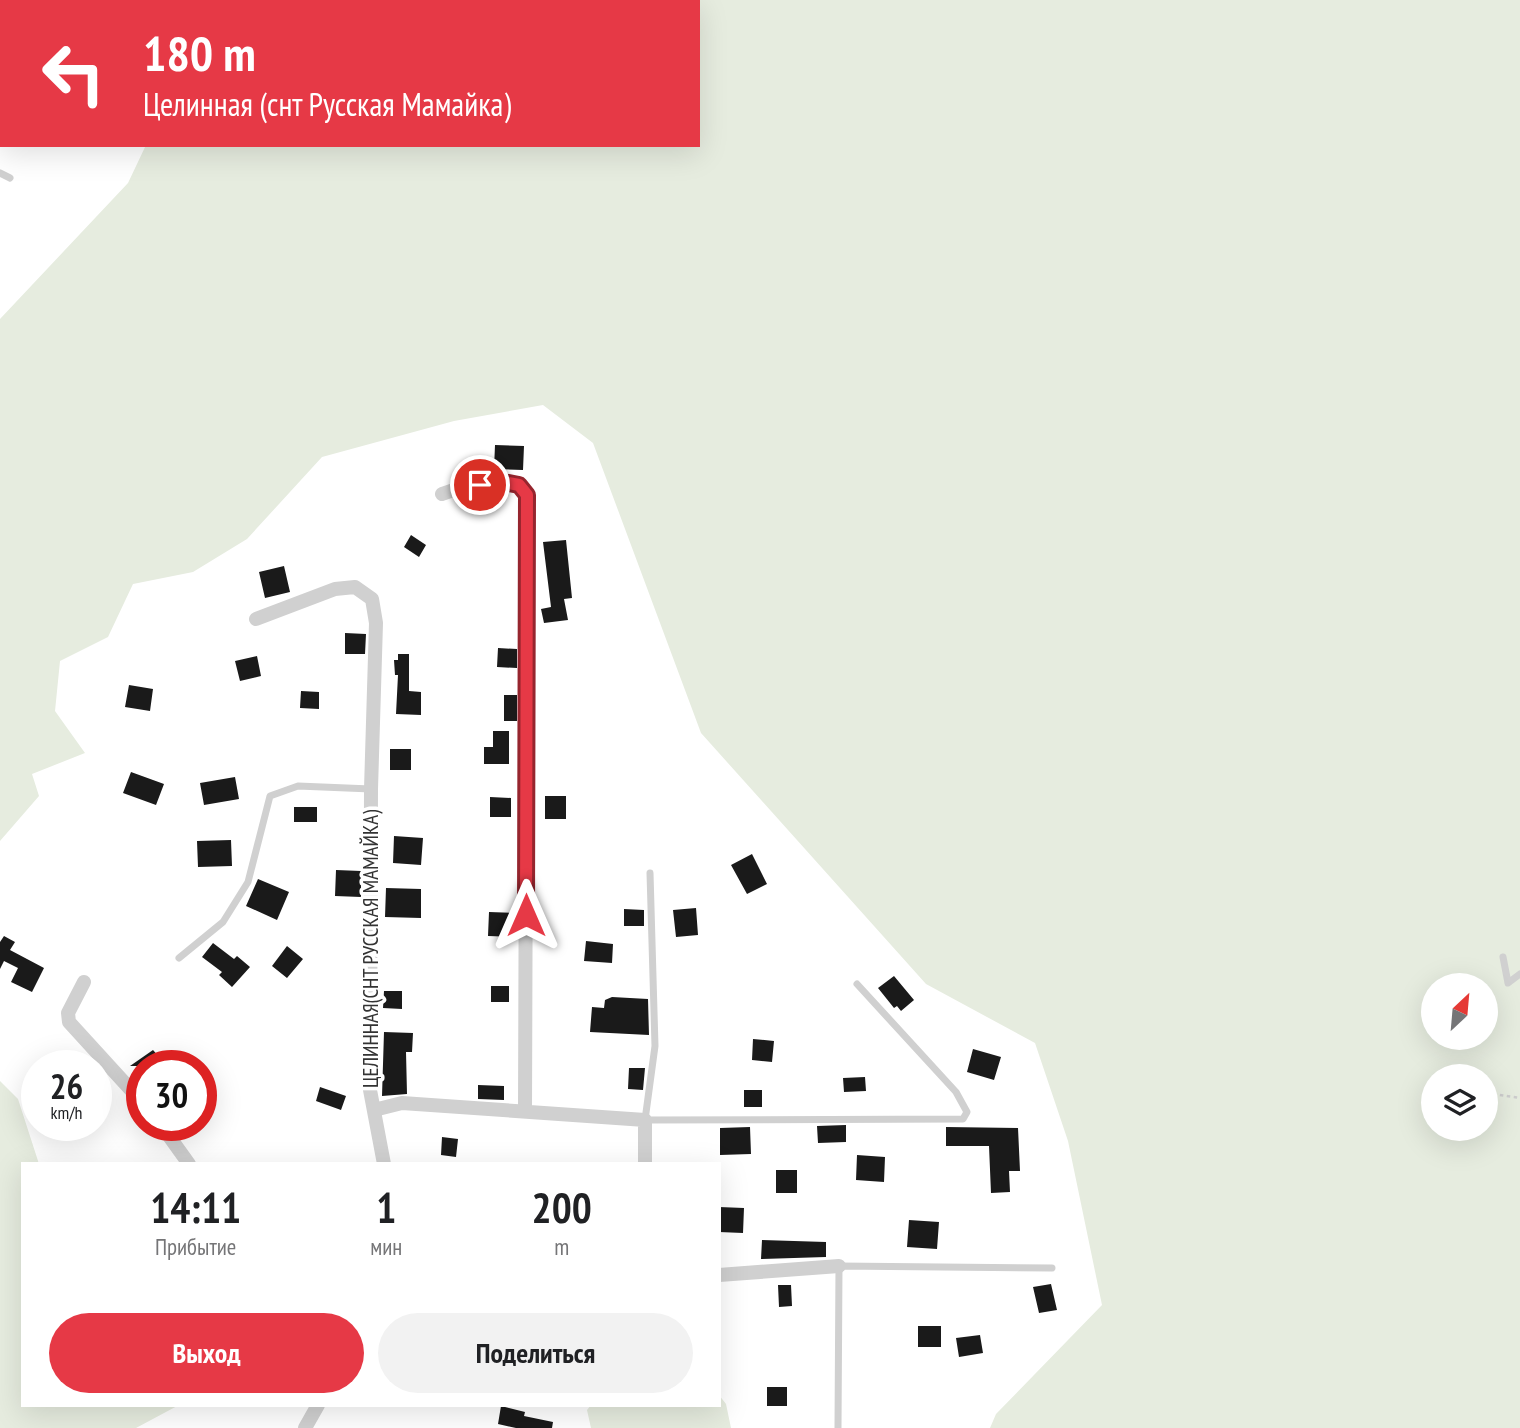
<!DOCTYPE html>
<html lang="ru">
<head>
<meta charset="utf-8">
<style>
  :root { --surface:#fff; --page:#f2f2f2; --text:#202124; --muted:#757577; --accent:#e63946 }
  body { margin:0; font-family:"PT Sans Narrow",sans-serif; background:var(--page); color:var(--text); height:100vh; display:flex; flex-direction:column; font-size:26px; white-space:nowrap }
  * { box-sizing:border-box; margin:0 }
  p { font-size:23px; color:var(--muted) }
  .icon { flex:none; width:38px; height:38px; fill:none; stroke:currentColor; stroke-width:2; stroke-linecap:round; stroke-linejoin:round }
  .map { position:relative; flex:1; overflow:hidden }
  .side { position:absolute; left:21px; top:1162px; width:700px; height:245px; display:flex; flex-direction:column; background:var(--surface); border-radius:0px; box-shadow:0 7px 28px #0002 }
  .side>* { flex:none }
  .guide { position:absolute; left:0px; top:0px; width:700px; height:147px; box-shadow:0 7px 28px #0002; background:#e63946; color:#fff; overflow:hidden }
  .needle { width:46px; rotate:26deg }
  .buttons { position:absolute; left:1421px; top:973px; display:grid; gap:14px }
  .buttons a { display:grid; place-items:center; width:77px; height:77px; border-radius:50%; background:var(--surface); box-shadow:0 7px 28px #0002; font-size:35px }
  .speed { position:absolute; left:21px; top:1050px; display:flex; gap:14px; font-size:35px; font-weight:700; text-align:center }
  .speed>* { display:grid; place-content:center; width:91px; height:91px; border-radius:50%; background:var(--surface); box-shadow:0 7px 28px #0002; line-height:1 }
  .speed small { font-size:18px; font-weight:400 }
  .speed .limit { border:10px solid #d22; background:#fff; color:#111 }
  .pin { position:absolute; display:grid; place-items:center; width:60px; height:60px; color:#fff; margin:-30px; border:4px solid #fff; border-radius:50%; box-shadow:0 2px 7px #0007 }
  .me { position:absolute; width:77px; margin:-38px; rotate:0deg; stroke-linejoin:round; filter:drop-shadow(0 0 5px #0008) }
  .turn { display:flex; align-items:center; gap:24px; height:147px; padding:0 28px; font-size:32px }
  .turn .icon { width:91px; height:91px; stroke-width:2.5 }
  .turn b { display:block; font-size:49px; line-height:60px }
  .eta { display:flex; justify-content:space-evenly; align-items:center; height:119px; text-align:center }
  .eta b { font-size:42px; font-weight:800; line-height:49px }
  .button { display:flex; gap:14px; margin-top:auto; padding:14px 28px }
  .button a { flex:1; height:80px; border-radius:42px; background:var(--accent); color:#fff; font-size:28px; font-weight:800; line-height:80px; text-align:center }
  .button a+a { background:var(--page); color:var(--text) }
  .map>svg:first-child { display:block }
  .green { fill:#e6ecdf; fill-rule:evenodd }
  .building { fill:#1a1a1a }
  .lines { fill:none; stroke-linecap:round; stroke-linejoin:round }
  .path { stroke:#cdcdcd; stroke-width:2.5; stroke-dasharray:3.5 3.5; stroke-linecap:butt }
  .service { stroke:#d0d0d0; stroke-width:7 }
  .minor { stroke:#d0d0d0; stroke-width:14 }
  .route-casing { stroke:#96252e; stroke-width:18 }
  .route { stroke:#e63946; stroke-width:12 }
  .labels { text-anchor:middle; stroke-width:7; stroke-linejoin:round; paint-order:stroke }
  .street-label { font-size:21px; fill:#333; stroke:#fff }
</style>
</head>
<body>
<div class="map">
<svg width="1520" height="1428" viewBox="0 0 1520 1428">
  <rect width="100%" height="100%" fill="#fff"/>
  <path class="green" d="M 173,0 L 1520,0 L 1520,1428 L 990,1428 L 996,1414 L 1102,1305 L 1068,1141 L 1035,1043 L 926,984 L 701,733 L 593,443 L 543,405 L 454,421 L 322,457 L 247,539 L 193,572 L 133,584 L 108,637 L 60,661 L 55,711 L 85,753 L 32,774 L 39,796 L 0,841 L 0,319 L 128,183 L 146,145 L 698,145 L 698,2 ZM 1433,985 L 1486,985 L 1486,1038 L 1433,1038 ZM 1433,1076 L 1486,1076 L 1486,1129 L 1433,1129 Z
    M 0,1081 L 18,1099 L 39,1164 L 23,1164 L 23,1405 L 179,1405 L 136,1428 L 0,1428 Z
    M 719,1395 L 726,1404 L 731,1428 L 591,1428 L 587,1410 L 591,1405 L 719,1405 Z"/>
  <path class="building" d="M 495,445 L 524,446 L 523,470 L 494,469 Z
    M 411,535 L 426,545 L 419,557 L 404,547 Z
    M 566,540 L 572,598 L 564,599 L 568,620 L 544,623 L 541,609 L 551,607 L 543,542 Z
    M 284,566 L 290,592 L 265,598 L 259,572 Z
    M 345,633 L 366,634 L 365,654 L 345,654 Z
    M 498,648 L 517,649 L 517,668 L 497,667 Z
    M 398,654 L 409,654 L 409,691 L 421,692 L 421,715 L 396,714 L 398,675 L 395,675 L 394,660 L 398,660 Z
    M 257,656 L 261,676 L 240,681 L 235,661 Z
    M 129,685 L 153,689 L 150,711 L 125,707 Z
    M 301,691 L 319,692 L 319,709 L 300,708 Z
    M 504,695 L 517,695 L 517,721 L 504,721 Z
    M 493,731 L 509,731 L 509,764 L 484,764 L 484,747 L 493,747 Z
    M 390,749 L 411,749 L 411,770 L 390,770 Z
    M 131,772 L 164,784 L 156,805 L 123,793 Z
    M 235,777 L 239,799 L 204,805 L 200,783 Z
    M 545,796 L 566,796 L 566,819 L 545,819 Z
    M 490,797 L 511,798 L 511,817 L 490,817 Z
    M 294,807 L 317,807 L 317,822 L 294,822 Z
    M 394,836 L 423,838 L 421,865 L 393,863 Z
    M 231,840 L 232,866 L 198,867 L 197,841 Z
    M 752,854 L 767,884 L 747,894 L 731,865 Z
    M 336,870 L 361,871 L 361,897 L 335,896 Z
    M 258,879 L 289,892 L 277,920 L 246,906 Z
    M 386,888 L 421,889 L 421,918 L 385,917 Z
    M 696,908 L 698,935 L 676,937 L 673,910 Z
    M 624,909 L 644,910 L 644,926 L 624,926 Z
    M 489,912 L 515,913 L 514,937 L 488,936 Z
    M 4,936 L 15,942 L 10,950 L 44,968 L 32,992 L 11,982 L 18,968 L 4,961 L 0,969 L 0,942 Z
    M 586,941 L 613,944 L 612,963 L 584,961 Z
    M 213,943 L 234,959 L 237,956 L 250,967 L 232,987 L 219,975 L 222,972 L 202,957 Z
    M 287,946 L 303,959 L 287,978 L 272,966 Z
    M 894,976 L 914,1000 L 901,1011 L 897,1006 L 894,1008 L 878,988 Z
    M 491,986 L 509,986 L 509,1002 L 491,1002 Z
    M 384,991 L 402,991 L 402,1009 L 383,1008 Z
    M 612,997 L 648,999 L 649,1035 L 590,1032 L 592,1007 L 604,1008 L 605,1000 Z
    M 384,1032 L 413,1033 L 412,1052 L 406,1052 L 407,1094 L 382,1096 Z
    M 753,1039 L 774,1041 L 772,1062 L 752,1060 Z
    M 973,1049 L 1001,1057 L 994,1080 L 967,1072 Z
    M 153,1050 L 167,1066 L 130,1066 Z
    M 629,1068 L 645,1068 L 643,1090 L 628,1089 Z
    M 865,1077 L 866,1091 L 844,1092 L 843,1078 Z
    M 478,1085 L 504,1086 L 504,1100 L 478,1099 Z
    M 320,1087 L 346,1096 L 341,1110 L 316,1101 Z
    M 744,1090 L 762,1090 L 762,1107 L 744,1107 Z
    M 846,1125 L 846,1142 L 818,1143 L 817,1126 Z
    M 750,1127 L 751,1154 L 720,1155 L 720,1128 Z
    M 946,1127 L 1018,1128 L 1020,1171 L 1009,1171 L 1010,1192 L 991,1193 L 989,1146 L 946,1146 Z
    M 442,1137 L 458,1139 L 456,1157 L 441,1155 Z
    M 857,1155 L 885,1157 L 884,1182 L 856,1180 Z
    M 776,1170 L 797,1170 L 797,1193 L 776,1193 Z
    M 719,1207 L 744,1208 L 743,1233 L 719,1232 Z
    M 909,1220 L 939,1222 L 937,1249 L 907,1247 Z
    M 762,1240 L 826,1242 L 826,1257 L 761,1259 Z
    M 1051,1284 L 1057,1310 L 1039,1313 L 1033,1287 Z
    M 778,1285 L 791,1285 L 792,1306 L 779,1307 Z
    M 918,1326 L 941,1326 L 941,1347 L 918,1347 Z
    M 980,1335 L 983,1353 L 959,1357 L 956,1338 Z
    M 767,1387 L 787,1387 L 787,1406 L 767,1406 Z
    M 501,1406 L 525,1412 L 524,1416 L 553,1422 L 552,1428 L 516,1428 L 498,1424 Z"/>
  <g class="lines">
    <path class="path" d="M 1486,1093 L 1520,1098"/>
    <path class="service" d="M 0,173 L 10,178
      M 650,873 L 655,1046 L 645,1120 L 963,1119 L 967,1112 L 956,1092 L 857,984
      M 1503,957 L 1508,983 L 1520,974
      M 179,958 L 223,922 L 248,882 L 270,796 L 298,786 L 371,789
      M 838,1428 L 839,1266 L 1052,1268"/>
    <path class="minor" d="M 442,494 C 465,485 494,481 519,485 L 527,495 L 525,1111
      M 256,619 L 335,589 L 355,587 L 372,599 L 376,623 L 371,789 L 370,1090 L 384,1164
      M 84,982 L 68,1013 L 69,1022 L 142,1102
      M 374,1110 L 402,1103 L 645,1120 L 645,1164
      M 161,1125 L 189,1164
      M 719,1275 L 839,1266
      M 305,1428 L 318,1405"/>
  </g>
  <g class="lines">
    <defs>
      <path id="route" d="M 480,485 L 503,482 L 519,485 L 527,495 L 526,915"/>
    </defs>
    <use href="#route" class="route-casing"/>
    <use href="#route" class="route"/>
  </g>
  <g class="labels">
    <g class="street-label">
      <text transform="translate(371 949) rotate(-90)" y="7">ЦЕЛИННАЯ(СНТ РУССКАЯ МАМАЙКА)</text>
    </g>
  </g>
</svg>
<div class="buttons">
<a><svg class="needle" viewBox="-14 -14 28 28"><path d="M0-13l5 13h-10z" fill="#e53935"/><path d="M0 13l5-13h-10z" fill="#757577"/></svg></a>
<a><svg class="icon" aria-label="layers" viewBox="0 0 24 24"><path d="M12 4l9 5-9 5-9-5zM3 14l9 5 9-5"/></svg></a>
</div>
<div class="speed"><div>26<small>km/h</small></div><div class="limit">30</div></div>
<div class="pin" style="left:480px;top:485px;background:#d93025"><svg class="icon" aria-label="arrive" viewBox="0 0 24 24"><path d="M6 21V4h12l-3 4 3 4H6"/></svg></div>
<svg class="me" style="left:526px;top:915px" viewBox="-20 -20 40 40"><path d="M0-17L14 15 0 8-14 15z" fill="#e63946" stroke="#fff" stroke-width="4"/></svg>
<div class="guide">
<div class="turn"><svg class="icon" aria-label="left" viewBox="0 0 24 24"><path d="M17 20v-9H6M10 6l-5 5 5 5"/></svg><div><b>180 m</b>Целинная (снт Русская Мамайка)</div></div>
</div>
<section class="side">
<div class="eta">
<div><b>14:11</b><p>Прибытие</p></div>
<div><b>1</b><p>мин</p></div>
<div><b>200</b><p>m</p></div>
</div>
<div class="button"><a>Выход</a><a>Поделиться</a></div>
</section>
</div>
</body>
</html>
